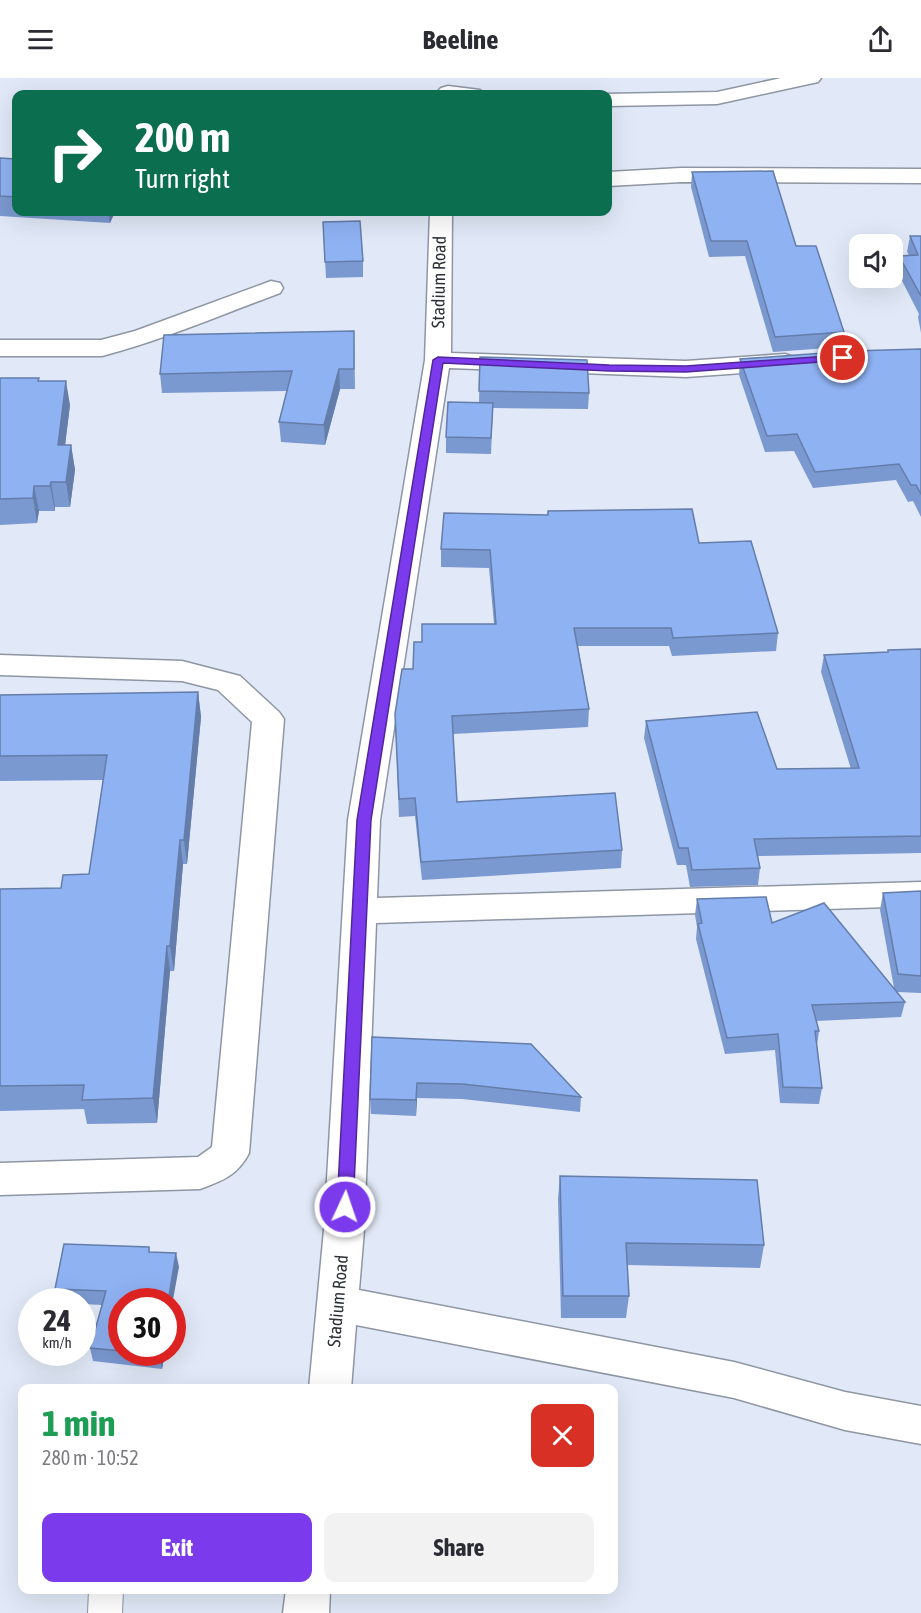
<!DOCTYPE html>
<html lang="en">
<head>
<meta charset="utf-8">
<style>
  :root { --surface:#fff; --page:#f2f2f3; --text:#2b2b33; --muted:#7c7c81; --accent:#7c3aed }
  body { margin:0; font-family:"Asap Condensed",sans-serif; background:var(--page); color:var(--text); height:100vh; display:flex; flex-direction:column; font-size:22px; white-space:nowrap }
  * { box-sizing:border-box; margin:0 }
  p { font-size:20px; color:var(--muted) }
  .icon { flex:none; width:33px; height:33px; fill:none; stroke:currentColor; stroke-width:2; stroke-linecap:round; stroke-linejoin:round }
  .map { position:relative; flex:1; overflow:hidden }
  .drawer { position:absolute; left:18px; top:1306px; width:600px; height:210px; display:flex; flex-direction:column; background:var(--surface); border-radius:12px; box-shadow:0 6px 24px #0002 }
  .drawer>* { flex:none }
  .top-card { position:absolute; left:12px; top:12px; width:600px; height:126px; border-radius:12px; box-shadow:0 6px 24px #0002; background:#0b6e4f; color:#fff; overflow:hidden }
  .buttons { position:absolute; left:849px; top:156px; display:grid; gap:12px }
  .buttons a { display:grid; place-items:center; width:54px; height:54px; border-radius:12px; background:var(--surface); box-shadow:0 6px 24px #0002; font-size:30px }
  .speed { position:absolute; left:18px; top:1210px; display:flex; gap:12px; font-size:30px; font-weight:700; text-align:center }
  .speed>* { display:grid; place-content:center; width:78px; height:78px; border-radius:50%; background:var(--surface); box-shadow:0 6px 24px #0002; line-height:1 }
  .speed small { font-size:15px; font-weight:400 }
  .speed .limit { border:9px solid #d22; background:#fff; color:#111 }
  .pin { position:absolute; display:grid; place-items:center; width:51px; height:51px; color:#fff; margin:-26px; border:3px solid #fff; border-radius:50%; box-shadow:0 2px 6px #0007 }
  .me { position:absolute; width:66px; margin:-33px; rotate:3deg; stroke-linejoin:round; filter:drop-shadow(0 0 4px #0008) }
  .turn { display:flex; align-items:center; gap:21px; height:126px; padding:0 24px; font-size:27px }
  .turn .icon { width:78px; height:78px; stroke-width:2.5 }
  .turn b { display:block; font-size:42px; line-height:51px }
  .round { display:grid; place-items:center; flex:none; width:63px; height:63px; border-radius:12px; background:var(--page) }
  .summary { display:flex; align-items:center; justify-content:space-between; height:102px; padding:0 24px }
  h1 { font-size:36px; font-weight:700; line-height:45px; color:#1e9e55 }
  .action { display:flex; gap:12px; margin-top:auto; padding:12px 24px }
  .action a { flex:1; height:69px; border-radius:12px; background:var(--accent); color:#fff; font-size:24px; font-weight:700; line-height:69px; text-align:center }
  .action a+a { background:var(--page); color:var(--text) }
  header { display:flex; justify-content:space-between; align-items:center; height:78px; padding:0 24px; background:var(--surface); font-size:27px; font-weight:700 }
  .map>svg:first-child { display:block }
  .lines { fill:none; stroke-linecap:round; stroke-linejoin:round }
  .lane-casing { stroke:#8e96a3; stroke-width:2 }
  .street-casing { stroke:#8e96a3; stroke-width:3 }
  .lane { fill:#fff; fill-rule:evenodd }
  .street { fill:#fff; fill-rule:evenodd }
  .wall { fill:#7b99d1 }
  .shaded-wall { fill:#647daa }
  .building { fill:#8fb2f3; stroke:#647daa; stroke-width:1.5 }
  .route { fill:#7c3aed; stroke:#51269a; stroke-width:1.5 }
  .labels { text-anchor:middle; stroke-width:4.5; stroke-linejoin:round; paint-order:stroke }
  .street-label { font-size:18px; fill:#2d3036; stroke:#fff }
</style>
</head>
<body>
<header><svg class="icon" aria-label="menu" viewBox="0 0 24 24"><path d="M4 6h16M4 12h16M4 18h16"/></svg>Beeline<svg class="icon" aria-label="share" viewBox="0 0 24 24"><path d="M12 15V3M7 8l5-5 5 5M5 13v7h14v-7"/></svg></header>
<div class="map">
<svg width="921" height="1535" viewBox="0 0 921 1535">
  <rect width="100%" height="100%" fill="#e1e9f8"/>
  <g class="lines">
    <defs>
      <path id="lane" d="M 89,1512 L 123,1512 L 122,1535 L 88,1535 Z"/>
      <path id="street" d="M 781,0 L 821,0 L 818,4 L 717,26 L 608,28 L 608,16 L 605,16 L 717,14 Z
        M 448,8 L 480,12 L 484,16 L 439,16 L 437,14 L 441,10 Z
        M 681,90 L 921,91 L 921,105 L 681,104 L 608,108 L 608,94 Z
        M 430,134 L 452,134 L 451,275 L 686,283 L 785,276 L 794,279 L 798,284 L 794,289 L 785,292 L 686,299 L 449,290 L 380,742 L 377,820 L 921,804 L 921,828 L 376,845 L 364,1152 L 359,1212 L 734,1284 L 845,1314 L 921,1328 L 921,1366 L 845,1352 L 734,1320 L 356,1247 L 351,1311 L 309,1311 L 324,1152 L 348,742 L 425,282 Z
        M 271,203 L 280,205 L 283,210 L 280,215 C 221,237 163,262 102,278 L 0,278 L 0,262 L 101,262 L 135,253 Z
        M 0,577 L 182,583 L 240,598 L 279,634 L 284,641 L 249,1075 C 238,1097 222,1103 200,1111 L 0,1117 L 0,1085 L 198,1079 L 212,1069 L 252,644 L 218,612 L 182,603 L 0,597 Z
        M 286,1512 L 330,1512 L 329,1535 L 283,1535 Z"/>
    </defs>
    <use href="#lane" class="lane-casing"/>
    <use href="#street" class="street-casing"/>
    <use href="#lane" class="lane"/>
    <use href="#street" class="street"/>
  </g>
  <path class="wall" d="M 0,80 L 16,81 L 16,134 L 115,134 L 110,145 L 0,138 Z
    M 692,94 L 796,168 L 844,254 L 842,269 L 773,274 L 745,178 L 709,179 L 691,109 Z
    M 323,144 L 363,183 L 363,199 L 326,200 Z
    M 910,158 L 921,158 L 921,255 L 918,239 L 919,236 L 897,193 L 899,178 L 909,177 L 907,174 Z
    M 354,253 L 355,311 L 340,311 L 325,367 L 281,364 L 279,344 L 287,313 L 162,315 L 160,296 Z
    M 921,271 L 921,439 L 913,423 L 908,424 L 896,402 L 813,410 L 794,373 L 765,374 L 739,297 L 740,281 Z
    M 480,279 L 589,315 L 588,331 L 493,330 L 491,376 L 446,375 L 446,359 L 479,325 Z
    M 0,300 L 39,300 L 39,303 L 70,327 L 65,367 L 71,367 L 75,392 L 70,429 L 55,429 L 55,433 L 39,433 L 37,445 L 0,447 Z
    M 548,433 L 699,465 L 778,555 L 776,573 L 672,578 L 669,568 L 578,568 L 589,631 L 588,649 L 453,656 L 457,724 L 622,772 L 621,790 L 422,802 L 415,738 L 399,739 L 395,636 L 413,591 L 422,564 L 494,546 L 489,490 L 441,489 L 441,471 L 547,437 Z
    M 921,571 L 921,775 L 758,778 L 760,790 L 758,807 L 690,809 L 686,787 L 677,787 L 644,660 L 646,643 L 777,691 L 851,691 L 821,594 L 824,577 L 888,574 L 888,572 Z
    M 198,614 L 201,639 L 187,786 L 183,786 L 174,893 L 170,893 L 157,1045 L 87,1046 L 84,1031 L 0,1033 L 0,811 L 61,810 L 89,796 L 103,702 L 0,703 L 0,617 Z
    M 921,813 L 921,915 L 897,914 L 905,924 L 901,939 L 816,943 L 819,953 L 817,967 L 822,1010 L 819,1026 L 780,1025 L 775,972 L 725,976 L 696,861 L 697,849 L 695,837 L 697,821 L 772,845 L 894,910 L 880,832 L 883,815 Z
    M 372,959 L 581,1019 L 580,1034 L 462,1021 L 417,1020 L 416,1038 L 371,1036 L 370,1021 Z
    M 560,1098 L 764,1167 L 760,1190 L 627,1187 L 629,1218 L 626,1240 L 561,1240 L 558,1121 Z
    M 149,1169 L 150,1174 L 179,1189 L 122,1224 L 122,1275 L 165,1275 L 162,1291 L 93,1283 L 90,1270 L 102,1227 L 82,1226 L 82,1224 L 58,1224 L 55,1211 Z"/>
  <path class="shaded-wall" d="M 108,134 L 115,134 L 110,145 Z
    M 339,291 L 340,311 L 325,367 L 324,347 Z
    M 66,303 L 70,327 L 62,392 L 58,367 Z
    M 71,367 L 75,392 L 70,429 L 66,404 Z
    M 51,404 L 55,429 L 55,433 L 50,408 Z
    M 34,408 L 39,433 L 37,445 L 33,420 Z
    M 198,614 L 201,639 L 187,786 L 184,762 Z
    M 180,762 L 183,786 L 174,893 L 170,868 Z
    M 167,868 L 170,893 L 157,1045 L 153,1020 Z
    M 417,1005 L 417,1020 L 416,1038 L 416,1022 Z
    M 176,1175 L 179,1189 L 172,1227 L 172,1224 L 168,1224 Z
    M 160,1275 L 165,1275 L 162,1291 L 159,1278 Z"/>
  <path class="building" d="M 0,80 L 16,81 L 16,119 L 0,118 Z
    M 773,93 L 796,168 L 816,168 L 844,254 L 775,259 L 747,163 L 711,163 L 692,94 Z
    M 360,143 L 363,183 L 325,184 L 323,144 Z
    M 910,158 L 921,158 L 921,218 L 899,178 L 918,177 Z
    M 354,253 L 354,291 L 339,291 L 324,347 L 279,344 L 292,293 L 160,296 L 164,257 Z
    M 921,271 L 921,416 L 916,407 L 911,407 L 899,386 L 815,394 L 797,356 L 767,358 L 740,281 L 851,273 Z
    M 480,279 L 587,282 L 589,315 L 479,313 Z
    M 0,300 L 39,300 L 38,303 L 66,303 L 58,367 L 71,367 L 66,404 L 51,404 L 50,408 L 34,408 L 33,420 L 0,421 Z
    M 448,324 L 493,325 L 491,360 L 446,359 Z
    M 692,431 L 699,465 L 751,463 L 778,555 L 673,560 L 671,550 L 574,550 L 589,631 L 452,638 L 457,724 L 615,715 L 622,772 L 421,784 L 415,720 L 399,721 L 395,636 L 402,591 L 413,591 L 414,564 L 422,564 L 422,546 L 496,546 L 490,472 L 441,471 L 444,435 L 548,437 L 548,433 Z
    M 921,571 L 921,758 L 754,761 L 760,790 L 692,792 L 688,770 L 679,770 L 646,643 L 757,634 L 777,691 L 859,690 L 824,577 L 888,574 L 888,572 Z
    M 198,614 L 184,762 L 180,762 L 170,868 L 167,868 L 153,1020 L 82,1022 L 84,1007 L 0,1008 L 0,811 L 61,810 L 63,797 L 89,796 L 107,677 L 0,678 L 0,617 Z
    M 921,813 L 921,898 L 898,896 L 883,815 Z
    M 766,819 L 772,845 L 824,825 L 905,924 L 812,927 L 819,953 L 815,953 L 822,1010 L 783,1009 L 778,956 L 727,960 L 698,846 L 702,845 L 697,821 Z
    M 372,959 L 531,966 L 581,1019 L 462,1006 L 417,1005 L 416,1022 L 370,1021 Z
    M 560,1098 L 757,1102 L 764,1167 L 626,1165 L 629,1218 L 563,1218 Z
    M 64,1166 L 149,1169 L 149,1174 L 176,1175 L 168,1224 L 122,1224 L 122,1273 L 90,1270 L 106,1213 L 55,1211 Z
    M 136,1275 L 160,1275 L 159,1278 Z"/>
  <path class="route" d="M 843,277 L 847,278 L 847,282 L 686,294 L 609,293 L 443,285 L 371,742 L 353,1129 L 351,1134 L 345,1136 L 339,1134 L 337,1129 L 357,742 L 433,282 L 438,279 L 609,287 L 686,288 Z"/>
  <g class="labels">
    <g class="street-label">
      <text transform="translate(439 204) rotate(-89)" y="6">Stadium Road</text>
      <text transform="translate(338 1223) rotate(-85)" y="6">Stadium Road</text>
    </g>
  </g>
</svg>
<div class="buttons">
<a><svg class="icon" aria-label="sound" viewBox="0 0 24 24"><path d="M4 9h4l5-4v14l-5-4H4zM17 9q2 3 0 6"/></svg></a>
</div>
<div class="speed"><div>24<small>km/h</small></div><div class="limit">30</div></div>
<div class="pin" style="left:843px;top:280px;background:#d93025"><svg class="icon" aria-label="arrive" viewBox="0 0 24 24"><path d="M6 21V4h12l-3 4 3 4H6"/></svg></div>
<svg class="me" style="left:345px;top:1129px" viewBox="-20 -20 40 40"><circle r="17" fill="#7c3aed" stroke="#fff" stroke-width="3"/><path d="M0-11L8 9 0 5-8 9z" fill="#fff"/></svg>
<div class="top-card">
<div class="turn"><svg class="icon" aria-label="right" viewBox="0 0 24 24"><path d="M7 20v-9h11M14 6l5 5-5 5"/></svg><div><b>200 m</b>Turn right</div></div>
</div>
<section class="drawer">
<div class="summary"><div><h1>1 min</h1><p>280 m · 10:52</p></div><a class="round" style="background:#d93025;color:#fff"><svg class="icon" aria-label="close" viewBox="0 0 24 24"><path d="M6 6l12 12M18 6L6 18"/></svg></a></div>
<div class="action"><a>Exit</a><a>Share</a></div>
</section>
</div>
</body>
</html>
